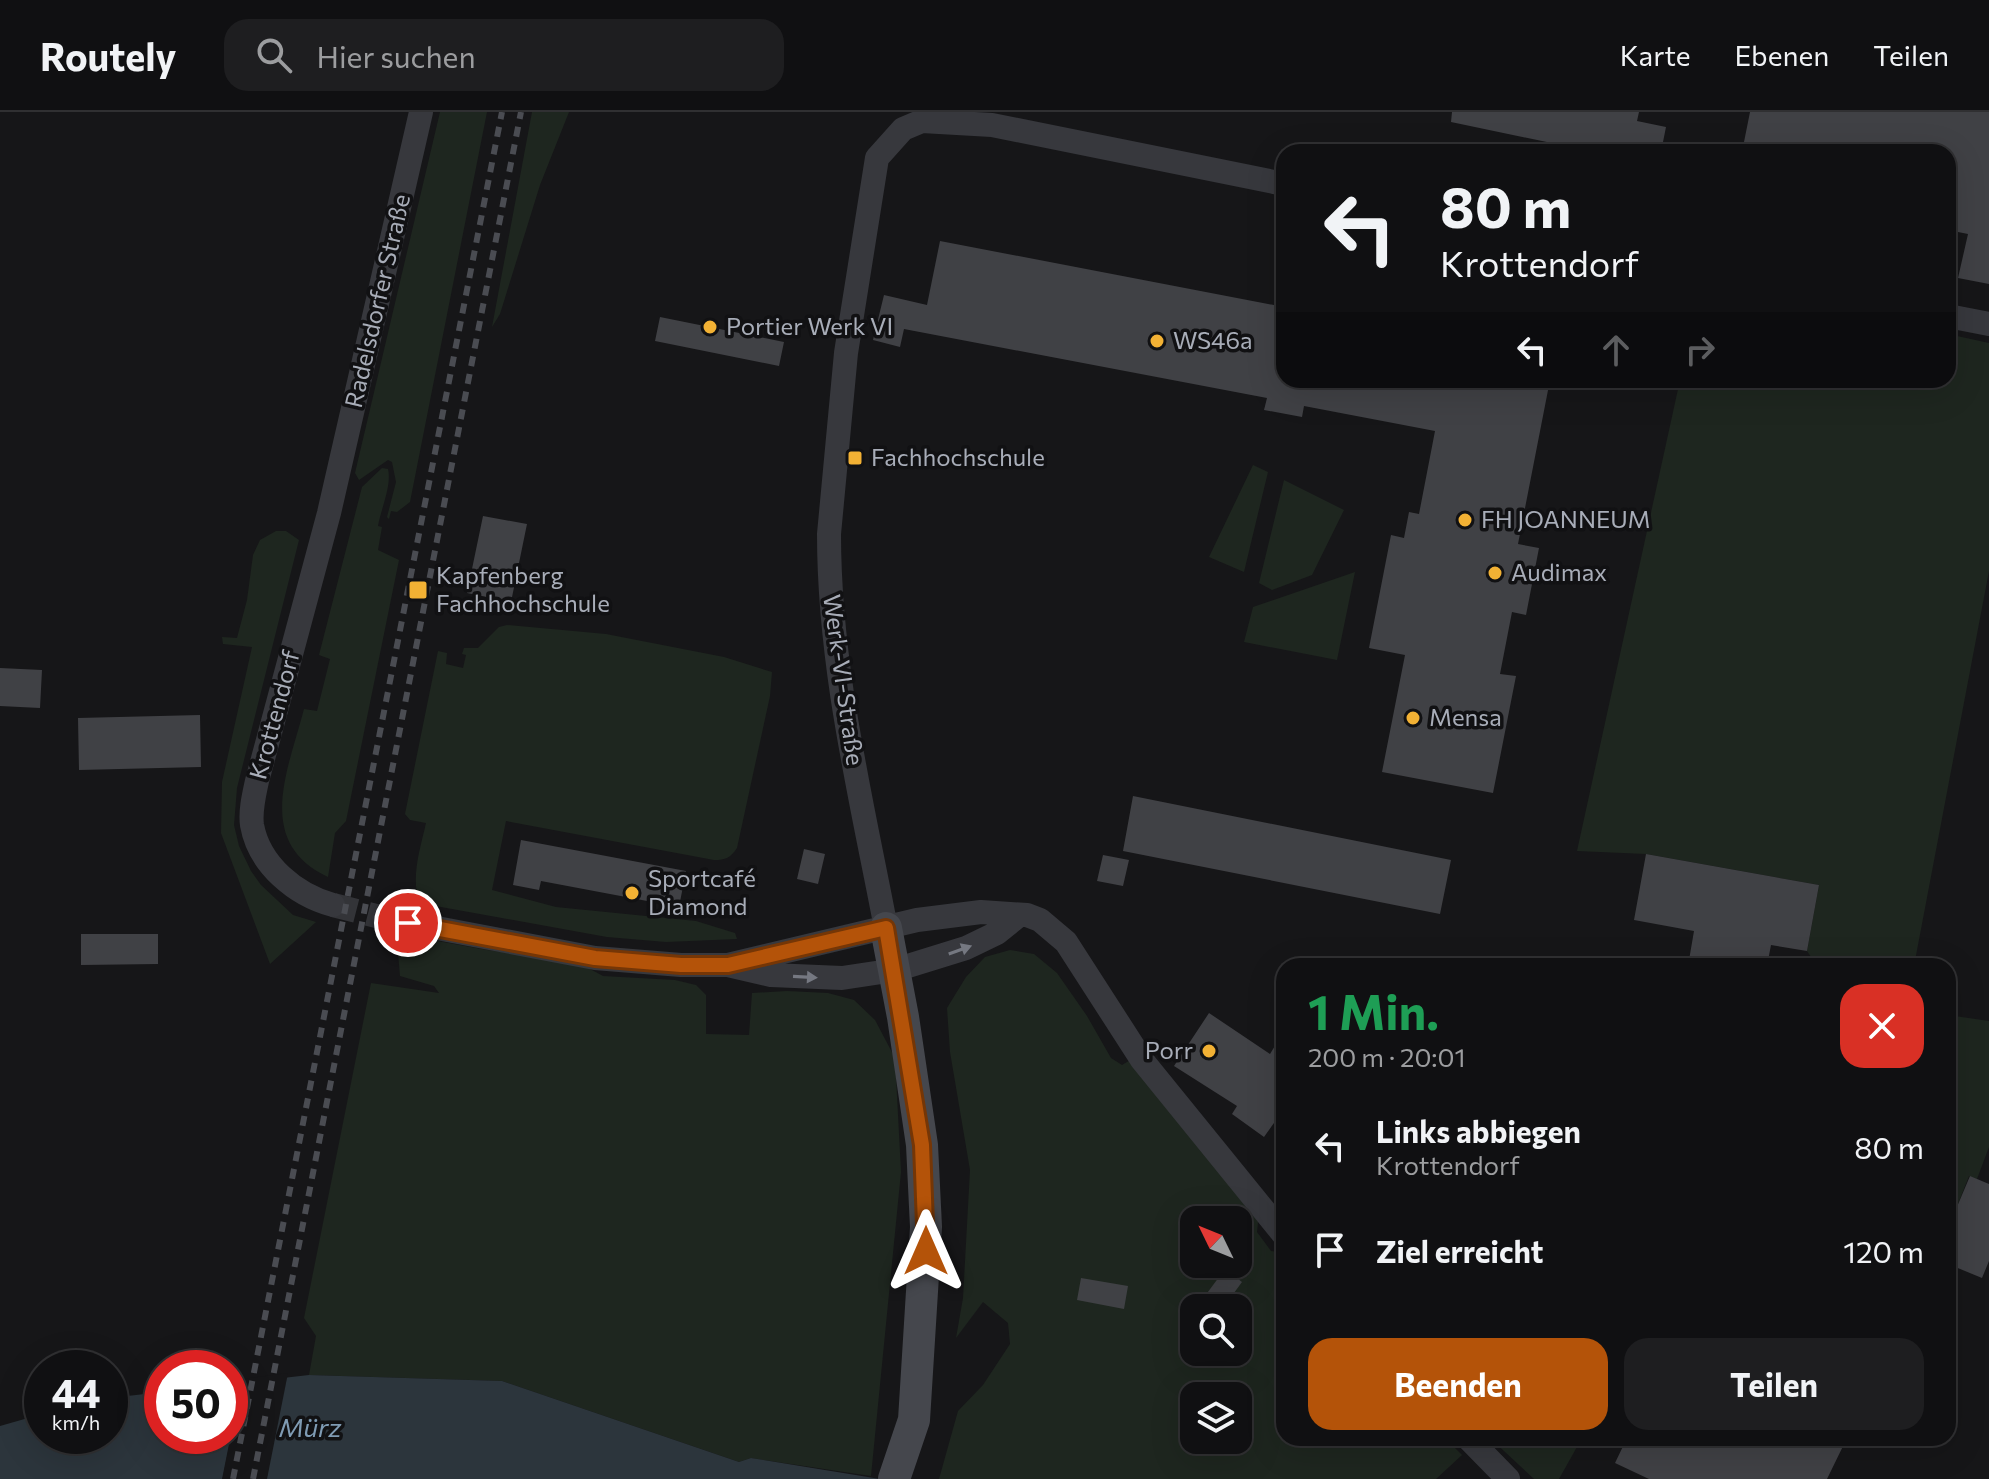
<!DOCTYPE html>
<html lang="de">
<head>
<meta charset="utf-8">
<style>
  :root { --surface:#101012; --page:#1e1e20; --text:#f1f3f6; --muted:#9c9d9f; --line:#303032; --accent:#b45309 }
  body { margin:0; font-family:Commissioner,sans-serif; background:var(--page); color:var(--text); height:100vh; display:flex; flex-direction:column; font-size:30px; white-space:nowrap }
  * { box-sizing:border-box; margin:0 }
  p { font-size:26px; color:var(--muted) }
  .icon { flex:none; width:44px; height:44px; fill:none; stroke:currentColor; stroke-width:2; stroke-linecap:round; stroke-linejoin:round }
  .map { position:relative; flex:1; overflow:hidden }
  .drawer { position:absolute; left:1276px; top:846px; width:680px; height:488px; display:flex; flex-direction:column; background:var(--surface); border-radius:24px; box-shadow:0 8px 32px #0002,0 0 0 2px var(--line) }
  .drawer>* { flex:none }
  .top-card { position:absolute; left:1276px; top:32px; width:680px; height:244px; border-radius:24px; box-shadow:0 8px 32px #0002,0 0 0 2px var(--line); background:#101012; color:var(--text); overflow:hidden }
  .needle { width:52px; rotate:313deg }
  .buttons { position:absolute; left:1180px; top:1094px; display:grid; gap:16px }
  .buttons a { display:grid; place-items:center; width:72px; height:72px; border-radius:16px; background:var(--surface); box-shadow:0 8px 32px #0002,0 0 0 2px var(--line); font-size:40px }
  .speed { position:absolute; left:24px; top:1238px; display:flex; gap:16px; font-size:40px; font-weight:700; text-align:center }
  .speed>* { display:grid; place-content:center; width:104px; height:104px; border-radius:50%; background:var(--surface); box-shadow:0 8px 32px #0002,0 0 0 2px var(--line); line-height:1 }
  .speed small { font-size:20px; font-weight:400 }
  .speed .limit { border:12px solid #d22; background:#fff; color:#111 }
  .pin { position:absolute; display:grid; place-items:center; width:68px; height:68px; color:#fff; margin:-34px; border:4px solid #fff; border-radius:50%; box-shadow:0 2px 8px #0007 }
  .me { position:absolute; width:88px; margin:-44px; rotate:0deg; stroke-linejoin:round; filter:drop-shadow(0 0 6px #0008) }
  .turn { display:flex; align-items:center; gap:28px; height:168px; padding:0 32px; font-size:36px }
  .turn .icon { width:104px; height:104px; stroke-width:2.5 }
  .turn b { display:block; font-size:56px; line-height:68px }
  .lanes { display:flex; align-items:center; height:76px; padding:0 32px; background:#0003; justify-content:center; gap:40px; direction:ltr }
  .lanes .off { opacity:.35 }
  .round { display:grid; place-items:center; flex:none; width:84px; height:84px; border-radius:24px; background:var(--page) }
  .headline { display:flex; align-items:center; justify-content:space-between; height:136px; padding:0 32px }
  h1 { font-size:48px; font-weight:700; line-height:60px; color:#1e9e55 }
  .primary-button { display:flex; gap:16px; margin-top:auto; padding:16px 32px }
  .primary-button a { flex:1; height:92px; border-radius:24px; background:var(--accent); color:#fff; font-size:32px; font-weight:700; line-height:92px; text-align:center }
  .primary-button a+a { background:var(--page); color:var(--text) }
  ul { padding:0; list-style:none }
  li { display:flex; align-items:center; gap:24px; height:104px; padding:0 32px }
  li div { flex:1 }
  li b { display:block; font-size:30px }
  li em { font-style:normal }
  header { display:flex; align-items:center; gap:48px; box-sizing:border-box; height:112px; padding:0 40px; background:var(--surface); border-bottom:2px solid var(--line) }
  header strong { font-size:38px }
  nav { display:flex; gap:44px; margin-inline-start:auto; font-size:28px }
  .search { width:560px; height:72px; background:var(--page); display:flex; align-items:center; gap:20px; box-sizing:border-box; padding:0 28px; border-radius:24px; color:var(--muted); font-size:30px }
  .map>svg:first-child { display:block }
  .green { fill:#1e261f; fill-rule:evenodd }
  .water { fill:#2c353c }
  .pier { fill:#161618 }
  .building { fill:#404145 }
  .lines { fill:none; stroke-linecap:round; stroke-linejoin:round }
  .minor-tunnel { stroke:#333438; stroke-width:24; stroke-dasharray:24 12; stroke-linecap:butt }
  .minor { stroke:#37383d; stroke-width:24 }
  .secondary { stroke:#45474d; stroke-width:32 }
  .rail { stroke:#4a4c52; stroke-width:6; stroke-dasharray:10 8; stroke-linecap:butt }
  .oneway { fill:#757881 }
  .route-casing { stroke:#753606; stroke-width:20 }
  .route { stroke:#b45309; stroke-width:14 }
  .poi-dot { fill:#f2b134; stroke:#111113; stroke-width:3 }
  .labels { text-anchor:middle; stroke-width:7; stroke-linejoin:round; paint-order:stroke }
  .street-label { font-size:24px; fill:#a8adb8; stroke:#111113 }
  .poi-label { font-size:24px; fill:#a8adb8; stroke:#111113; text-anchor:start }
  .water-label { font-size:26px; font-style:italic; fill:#7f9bb3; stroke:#111113 }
</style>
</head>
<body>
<header>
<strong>Routely</strong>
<div class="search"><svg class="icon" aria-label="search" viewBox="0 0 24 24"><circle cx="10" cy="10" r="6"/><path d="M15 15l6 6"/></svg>Hier suchen</div>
<nav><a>Karte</a><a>Ebenen</a><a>Teilen</a></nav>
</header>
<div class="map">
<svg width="1989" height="1367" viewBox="0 0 1989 1367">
  <rect width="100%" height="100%" fill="#161618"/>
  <path class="green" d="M 440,0 L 487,0 L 410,390 L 397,400 L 391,399 L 389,407 L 387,405 L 396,370 L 392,350 L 388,348 L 359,368 L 355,361 Z
    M 532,0 L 569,0 L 540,73 L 500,202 L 492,215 Z
    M 1948,222 L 1989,231 L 1989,459 L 1914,854 L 1817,854 L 1807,839 L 1819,773 L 1646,742 L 1577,739 L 1680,268 L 1948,268 Z
    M 1253,353 L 1268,360 L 1244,460 L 1209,445 Z
    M 382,356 L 388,357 C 392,373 381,397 378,414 L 382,415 L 378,438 L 399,448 L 346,709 L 335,721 L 328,765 C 253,730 289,656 304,597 L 317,599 L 330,547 L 319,543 L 362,375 Z
    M 1284,368 L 1344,398 L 1312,463 L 1272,478 L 1259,471 Z
    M 276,419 L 286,419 L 299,428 L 237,676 L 234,713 L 239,734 L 251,759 L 261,773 L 293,803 L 316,810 L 270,852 L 221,721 L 222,670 L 252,535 L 223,532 L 222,525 L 237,526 L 247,488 L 253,443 L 260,428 Z
    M 1355,460 L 1337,548 L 1244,530 L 1253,495 Z
    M 507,513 L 606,522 L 724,545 L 772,560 L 770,584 L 737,736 C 730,746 726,748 714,748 L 506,709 L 492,778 L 556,795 L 696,809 L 735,821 L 737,827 L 666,830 L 607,825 L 419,791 C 411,763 420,738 426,711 L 410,708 L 405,702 L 438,539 L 447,541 L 446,552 L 463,556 L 466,543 L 462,542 L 464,536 L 478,536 L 499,515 Z
    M 410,824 L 487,838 L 577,850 L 603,864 L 675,868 L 696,873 L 706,883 L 706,922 L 749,923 L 752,881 L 787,879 L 828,881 L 854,888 L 875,908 L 895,946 L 901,1060 L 871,1364 L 751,1346 L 739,1350 L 502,1269 L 309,1263 L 316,1224 L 304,1206 L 371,871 L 439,881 L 434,874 L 400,864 L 398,841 Z
    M 1010,838 L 1034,842 L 1057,861 L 1087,904 L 1111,946 L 1122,953 L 1132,947 L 1259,1101 L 1257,1120 L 1271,1139 L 1284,1141 L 1284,1326 L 1445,1326 L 1462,1343 L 1436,1367 L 939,1367 L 958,1299 L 983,1273 L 1010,1232 L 1008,1211 L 983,1190 L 956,1226 L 963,1186 L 970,1058 L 950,940 L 947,896 L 966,865 L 985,845 ZM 1194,1108 L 1238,1108 L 1238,1152 L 1194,1152 ZM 1194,1196 L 1238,1196 L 1238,1240 L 1194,1240 ZM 1194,1284 L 1238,1284 L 1238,1328 L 1194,1328 Z
    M 1948,903 L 1989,909 L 1989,1035 L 1977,1067 L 1969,1064 L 1954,1102 L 1948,1100 Z
    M 1490,1326 L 1582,1326 L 1559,1367 L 1534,1367 Z"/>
  <path class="water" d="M 309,1263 L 502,1269 L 739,1350 L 751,1346 L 880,1367 L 0,1367 L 0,1314 L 42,1302 L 42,1324 L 110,1324 L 110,1286 L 162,1280 L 162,1324 L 230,1324 L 230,1272 Z"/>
  <path class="pier" d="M 288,1261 L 267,1367 L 222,1367 L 242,1267 Z"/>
  <path class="building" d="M 1452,0 L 1639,0 L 1637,9 L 1666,15 L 1661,40 L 1595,40 L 1451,10 Z
    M 1750,0 L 1989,0 L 1989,172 L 1958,166 L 1968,122 L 1948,118 L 1948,40 L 1742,40 Z
    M 940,129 L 1284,195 L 1284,268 L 1550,268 L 1518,432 L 1539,436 L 1526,503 L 1512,500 L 1500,562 L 1516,564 L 1493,681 L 1382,660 L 1405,543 L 1369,536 L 1391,423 L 1404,426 L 1409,400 L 1419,402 L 1435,319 L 1304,294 L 1302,305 L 1264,298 L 1267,286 L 904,217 L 900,235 L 873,228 L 884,183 L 927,193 Z
    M 660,205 L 784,230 L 779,254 L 655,229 Z
    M 483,404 L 527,412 L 511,490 L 467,481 Z
    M 0,556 L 42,558 L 40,596 L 0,594 Z
    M 200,603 L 201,655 L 79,658 L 78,606 Z
    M 1133,684 L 1451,748 L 1440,802 L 1123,739 Z
    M 521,728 L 686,759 L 679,795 L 541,769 L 539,778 L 513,773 Z
    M 804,737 L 825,742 L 818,772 L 797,767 Z
    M 1646,742 L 1819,773 L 1807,839 L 1771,833 L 1767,854 L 1688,854 L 1694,819 L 1634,808 Z
    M 1103,743 L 1129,748 L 1123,774 L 1097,769 Z
    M 81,822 L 158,822 L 158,852 L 81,853 Z
    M 1209,901 L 1270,942 L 1284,919 L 1284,997 L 1264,1025 L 1232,1002 L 1237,994 L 1174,954 Z
    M 1970,1064 L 1989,1072 L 1989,1149 L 1982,1166 L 1948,1152 L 1948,1116 Z
    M 1225,1157 L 1242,1170 L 1223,1196 L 1196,1196 Z
    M 1081,1166 L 1128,1174 L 1124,1197 L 1077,1188 Z
    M 1627,1326 L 1847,1326 L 1827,1367 L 1649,1367 L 1615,1351 Z"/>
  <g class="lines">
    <path class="minor-tunnel" d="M 333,793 L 384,806"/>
    <path class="minor" d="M 1948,204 L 1989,212
      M 333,793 C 296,783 259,753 252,713 C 250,699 254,683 257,669 L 329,401 L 421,0
      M 384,806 L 595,846 L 681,853 L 728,853 L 771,863 L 842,866 L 895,858 L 966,836 L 997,821 L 1018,804
      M 886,816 C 861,685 829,556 829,422 L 846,241 L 877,46 L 903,17 L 922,9 L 992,13 L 1284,72
      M 728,853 L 917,808 L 981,800 L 1027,803 L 1040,808 L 1066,830 L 1142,948 L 1284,1123
      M 1468,1326 L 1508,1367"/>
    <path class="secondary" d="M 886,816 L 903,905 L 922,1033 L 926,1115 L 914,1308 L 894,1367"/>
    <path class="rail" d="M 233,1367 L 502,0
      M 253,1367 L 521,0"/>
  </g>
  <defs><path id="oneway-solid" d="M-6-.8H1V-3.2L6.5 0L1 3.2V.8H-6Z" transform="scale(2)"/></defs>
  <g class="oneway">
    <use href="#oneway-solid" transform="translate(960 838) rotate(-20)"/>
    <use href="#oneway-solid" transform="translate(805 865) rotate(3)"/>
  </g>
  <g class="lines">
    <defs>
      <path id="route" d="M 408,811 L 595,846 L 681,853 L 728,853 L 886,816 L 922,1033 L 926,1139"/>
    </defs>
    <use href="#route" class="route-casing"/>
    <use href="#route" class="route"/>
  </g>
  <g class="poi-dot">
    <circle cx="710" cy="215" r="8"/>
    <circle cx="1157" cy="229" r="8"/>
    <rect x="847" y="338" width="16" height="16" rx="4"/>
    <circle cx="1465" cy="408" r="8"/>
    <circle cx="1495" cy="461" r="8"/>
    <rect x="408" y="468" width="20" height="20" rx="4"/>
    <circle cx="1413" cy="606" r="8"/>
    <circle cx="632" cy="781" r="8"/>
    <circle cx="1209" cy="939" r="8"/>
  </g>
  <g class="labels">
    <g class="street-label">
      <text transform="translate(378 189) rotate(-77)" y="8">Radelsdorfer Straße</text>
      <text transform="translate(843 568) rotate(82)" y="8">Werk-VI-Straße</text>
      <text transform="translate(275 603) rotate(-75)" y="8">Krottendorf</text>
    </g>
    <g class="poi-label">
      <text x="726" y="223">Portier Werk VI</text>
      <text x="1173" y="237">WS46a</text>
      <text x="871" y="354">Fachhochschule</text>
      <text x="1481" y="416">FH JOANNEUM</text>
      <text x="1511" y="469">Audimax</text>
      <text x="436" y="472">Kapfenberg<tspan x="436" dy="28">Fachhochschule</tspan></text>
      <text x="1429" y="614">Mensa</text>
      <text x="648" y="775">Sportcafé<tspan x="648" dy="28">Diamond</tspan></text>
      <text x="1193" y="947" text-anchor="end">Porr</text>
    </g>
    <g class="water-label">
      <text x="310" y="1325">Mürz</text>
    </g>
  </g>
</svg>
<div class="buttons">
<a><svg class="needle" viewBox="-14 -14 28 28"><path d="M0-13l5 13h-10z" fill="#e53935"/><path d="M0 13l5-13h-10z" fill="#9c9d9f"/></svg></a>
<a><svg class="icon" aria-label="search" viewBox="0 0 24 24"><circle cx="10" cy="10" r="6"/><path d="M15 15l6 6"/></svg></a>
<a><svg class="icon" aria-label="layers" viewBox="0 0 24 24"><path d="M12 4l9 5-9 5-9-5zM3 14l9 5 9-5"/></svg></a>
</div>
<div class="speed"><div>44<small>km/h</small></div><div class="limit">50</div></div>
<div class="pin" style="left:408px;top:811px;background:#d93025"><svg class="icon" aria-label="arrive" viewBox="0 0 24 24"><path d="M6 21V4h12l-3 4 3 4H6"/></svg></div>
<svg class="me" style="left:926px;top:1139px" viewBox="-20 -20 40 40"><path d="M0-17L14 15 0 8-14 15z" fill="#b45309" stroke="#fff" stroke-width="4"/></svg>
<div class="top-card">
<div class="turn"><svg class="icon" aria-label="left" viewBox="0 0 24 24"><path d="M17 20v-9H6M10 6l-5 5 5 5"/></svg><div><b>80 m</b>Krottendorf</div></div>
<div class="lanes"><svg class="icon" aria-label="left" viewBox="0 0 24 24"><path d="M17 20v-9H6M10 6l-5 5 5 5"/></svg><svg class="icon off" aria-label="ahead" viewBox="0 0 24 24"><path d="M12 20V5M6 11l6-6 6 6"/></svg><svg class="icon off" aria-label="right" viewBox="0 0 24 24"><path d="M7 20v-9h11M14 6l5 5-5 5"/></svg></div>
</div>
<section class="drawer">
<div class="headline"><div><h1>1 Min.</h1><p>200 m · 20:01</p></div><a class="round" style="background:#d93025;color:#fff"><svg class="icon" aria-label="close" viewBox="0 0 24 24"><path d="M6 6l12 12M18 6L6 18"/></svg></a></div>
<ul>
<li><svg class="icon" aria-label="left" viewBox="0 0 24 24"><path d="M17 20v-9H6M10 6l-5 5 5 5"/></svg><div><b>Links abbiegen</b><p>Krottendorf</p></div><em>80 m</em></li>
<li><svg class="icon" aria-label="arrive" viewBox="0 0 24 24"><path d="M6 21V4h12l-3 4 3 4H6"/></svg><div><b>Ziel erreicht</b></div><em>120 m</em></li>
</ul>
<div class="primary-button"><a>Beenden</a><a>Teilen</a></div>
</section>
</div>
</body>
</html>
